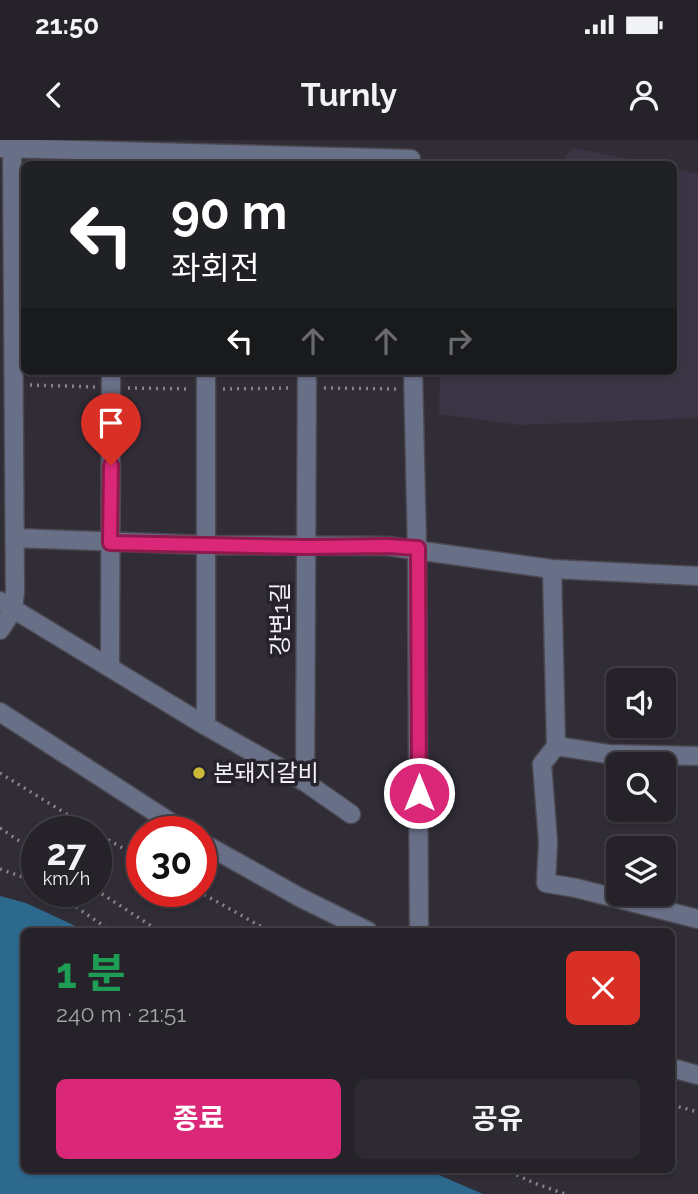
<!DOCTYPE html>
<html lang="ko">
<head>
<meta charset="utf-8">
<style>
  :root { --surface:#252229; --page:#2d2a31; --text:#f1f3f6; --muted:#a3a4a8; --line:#423f46; --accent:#db2777 }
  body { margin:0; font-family:Raleway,"Noto Sans KR",sans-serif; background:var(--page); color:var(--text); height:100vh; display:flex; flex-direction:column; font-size:26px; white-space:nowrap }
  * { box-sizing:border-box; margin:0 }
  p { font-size:23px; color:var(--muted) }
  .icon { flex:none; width:38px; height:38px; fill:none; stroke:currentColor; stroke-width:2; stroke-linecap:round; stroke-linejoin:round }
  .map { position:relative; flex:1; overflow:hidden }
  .panel { position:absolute; left:21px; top:788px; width:654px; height:245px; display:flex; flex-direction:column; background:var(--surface); border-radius:10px; box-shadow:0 2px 5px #0004,0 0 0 2px var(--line) }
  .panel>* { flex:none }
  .banner { position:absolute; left:21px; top:21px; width:656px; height:214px; border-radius:10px; box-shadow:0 2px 5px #0004,0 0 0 2px var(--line); background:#202124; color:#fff; overflow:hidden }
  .fabs { position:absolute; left:606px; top:528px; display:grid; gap:14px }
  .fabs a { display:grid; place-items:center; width:70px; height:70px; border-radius:10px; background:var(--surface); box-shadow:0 2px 5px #0004,0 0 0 2px var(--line); font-size:35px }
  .speed { position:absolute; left:21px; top:676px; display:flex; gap:14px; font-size:35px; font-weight:700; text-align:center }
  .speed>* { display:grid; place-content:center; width:91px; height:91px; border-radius:50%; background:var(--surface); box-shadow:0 2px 5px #0004,0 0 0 2px var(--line); line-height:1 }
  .speed small { font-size:18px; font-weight:400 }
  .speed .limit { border:10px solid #d22; background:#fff; color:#111 }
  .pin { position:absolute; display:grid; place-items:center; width:60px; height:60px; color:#fff; margin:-72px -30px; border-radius:50% 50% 50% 0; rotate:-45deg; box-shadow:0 0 7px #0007 }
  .pin .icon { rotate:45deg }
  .me { position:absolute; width:77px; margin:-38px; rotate:0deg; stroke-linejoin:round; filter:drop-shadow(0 0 5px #0008) }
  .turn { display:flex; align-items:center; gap:24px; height:147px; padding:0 35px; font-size:32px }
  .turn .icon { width:91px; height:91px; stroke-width:2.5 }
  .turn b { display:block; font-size:49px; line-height:60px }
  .lanes { display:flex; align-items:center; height:66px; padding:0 35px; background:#0003; justify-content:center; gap:35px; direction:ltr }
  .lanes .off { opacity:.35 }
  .round { display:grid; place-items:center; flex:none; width:74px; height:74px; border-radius:10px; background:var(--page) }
  .summary { display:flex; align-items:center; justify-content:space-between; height:119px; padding:0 35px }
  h1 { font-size:42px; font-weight:700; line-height:52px; color:#1e9e55 }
  .cta { display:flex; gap:14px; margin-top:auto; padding:14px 35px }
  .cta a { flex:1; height:80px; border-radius:10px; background:var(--accent); color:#fff; font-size:28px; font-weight:700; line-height:80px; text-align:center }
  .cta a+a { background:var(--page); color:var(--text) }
  .status { display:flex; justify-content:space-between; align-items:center; height:49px; padding:0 35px; background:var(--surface); direction:ltr }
  .status svg { height:19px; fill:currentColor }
  header { display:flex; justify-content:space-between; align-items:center; height:91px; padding:0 35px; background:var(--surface); font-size:32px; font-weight:700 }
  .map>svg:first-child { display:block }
  .built { fill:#3a3444 }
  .water { fill:#2d688d }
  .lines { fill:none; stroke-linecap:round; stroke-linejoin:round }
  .minor-casing { stroke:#4c4852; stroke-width:21 }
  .path { stroke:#87838c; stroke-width:3.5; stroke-dasharray:2 5; stroke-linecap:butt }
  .minor { stroke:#687088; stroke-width:18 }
  .route-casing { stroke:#8e194d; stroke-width:18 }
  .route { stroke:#db2777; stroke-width:12 }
  .poi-dot { fill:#cdb938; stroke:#27232c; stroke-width:2.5 }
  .labels { text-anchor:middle; stroke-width:7; stroke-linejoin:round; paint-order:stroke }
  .street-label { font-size:23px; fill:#f3f0f7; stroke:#27232c }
  .poi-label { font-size:23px; fill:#f3f0f7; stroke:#27232c; text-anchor:start }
</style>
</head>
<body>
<div class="status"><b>21:50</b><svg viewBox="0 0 49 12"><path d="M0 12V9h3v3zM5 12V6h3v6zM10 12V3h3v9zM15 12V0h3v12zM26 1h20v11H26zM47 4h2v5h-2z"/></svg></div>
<header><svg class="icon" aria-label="back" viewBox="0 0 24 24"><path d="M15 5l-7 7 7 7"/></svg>Turnly<svg class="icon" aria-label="person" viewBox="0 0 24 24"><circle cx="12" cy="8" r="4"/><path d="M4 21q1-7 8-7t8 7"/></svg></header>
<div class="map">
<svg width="698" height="1054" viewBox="0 0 698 1054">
  <rect width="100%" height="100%" fill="#312d37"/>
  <path class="built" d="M 573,8 L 654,24 L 559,24 Z
    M 674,29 L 698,34 L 698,278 L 519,285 L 439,274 L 440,231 L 674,231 Z"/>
  <path class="water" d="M 0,756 L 26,763 L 86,791 L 24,791 L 24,1029 L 425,1029 L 483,1054 L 0,1054 Z"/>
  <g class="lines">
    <defs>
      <path id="minor" d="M 0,8 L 411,19
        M 413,231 L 417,408 L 419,791
        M 15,398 L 206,405 L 387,406 L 552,429 L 698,436
        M 552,429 L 556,606
        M 0,461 L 206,586 L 305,642 L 351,674
        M 0,490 L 13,470 L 15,451 L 12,8
        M 110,527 L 111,231
        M 0,572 L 184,691
        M 206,586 L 206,231
        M 698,616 L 608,614 L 556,606 L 542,624 L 548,702 L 546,743 L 576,748 L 698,779
        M 305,642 L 307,231
        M 201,702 L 301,758 L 368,791
        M 672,928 L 698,935"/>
    </defs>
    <use href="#minor" class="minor-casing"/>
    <path class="path" d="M 30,245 L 96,247
      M 128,248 L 190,249
      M 324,248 L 397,249
      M 223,249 L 292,248
      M 0,633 L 94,691
      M 0,688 L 37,713
      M 79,691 L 83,685
      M 96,693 L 142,719
      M 0,729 L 37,742
      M 96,750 L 159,791
      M 53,751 L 111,791
      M 198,751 L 269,791
      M 672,965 L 698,972
      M 504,1029 L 534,1043 L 565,1054"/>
    <use href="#minor" class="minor"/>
  </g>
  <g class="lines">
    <defs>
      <path id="route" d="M 111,325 L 110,403 L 305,407 L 387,406 L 418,408 L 419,653"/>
    </defs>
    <use href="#route" class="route-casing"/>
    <use href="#route" class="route"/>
  </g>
  <circle class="poi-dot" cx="199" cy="633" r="7"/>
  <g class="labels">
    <g class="street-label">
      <text transform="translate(280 479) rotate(-90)" y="8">강변1길</text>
    </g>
    <g class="poi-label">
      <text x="213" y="641">본돼지갈비</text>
    </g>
  </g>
</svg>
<div class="fabs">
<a><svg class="icon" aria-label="sound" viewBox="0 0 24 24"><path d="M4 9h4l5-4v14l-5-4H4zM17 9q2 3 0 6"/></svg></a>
<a><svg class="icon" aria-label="search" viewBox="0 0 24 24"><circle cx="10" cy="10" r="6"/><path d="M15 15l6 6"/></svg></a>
<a><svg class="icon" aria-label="layers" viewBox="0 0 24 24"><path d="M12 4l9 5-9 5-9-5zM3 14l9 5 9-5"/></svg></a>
</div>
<div class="speed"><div>27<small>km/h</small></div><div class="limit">30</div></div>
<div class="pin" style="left:111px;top:325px;background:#d93025"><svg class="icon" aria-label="arrive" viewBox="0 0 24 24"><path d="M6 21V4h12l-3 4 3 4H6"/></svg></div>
<svg class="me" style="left:419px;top:653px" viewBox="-20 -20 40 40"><circle r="17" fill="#db2777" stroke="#fff" stroke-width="3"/><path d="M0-11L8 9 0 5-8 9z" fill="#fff"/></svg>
<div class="banner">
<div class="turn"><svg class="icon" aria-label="left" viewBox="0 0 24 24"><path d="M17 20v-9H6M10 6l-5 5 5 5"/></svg><div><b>90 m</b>좌회전</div></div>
<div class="lanes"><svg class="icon" aria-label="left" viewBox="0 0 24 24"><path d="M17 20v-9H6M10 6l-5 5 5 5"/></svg><svg class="icon off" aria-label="ahead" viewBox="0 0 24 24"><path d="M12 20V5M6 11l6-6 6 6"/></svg><svg class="icon off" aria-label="ahead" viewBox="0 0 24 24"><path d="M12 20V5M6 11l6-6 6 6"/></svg><svg class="icon off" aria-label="right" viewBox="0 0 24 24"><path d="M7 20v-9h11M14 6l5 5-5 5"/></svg></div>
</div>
<section class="panel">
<div class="summary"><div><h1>1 분</h1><p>240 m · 21:51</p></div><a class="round" style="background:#d93025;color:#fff"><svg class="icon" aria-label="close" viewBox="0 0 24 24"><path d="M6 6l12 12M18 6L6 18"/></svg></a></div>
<div class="cta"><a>종료</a><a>공유</a></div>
</section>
</div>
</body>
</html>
